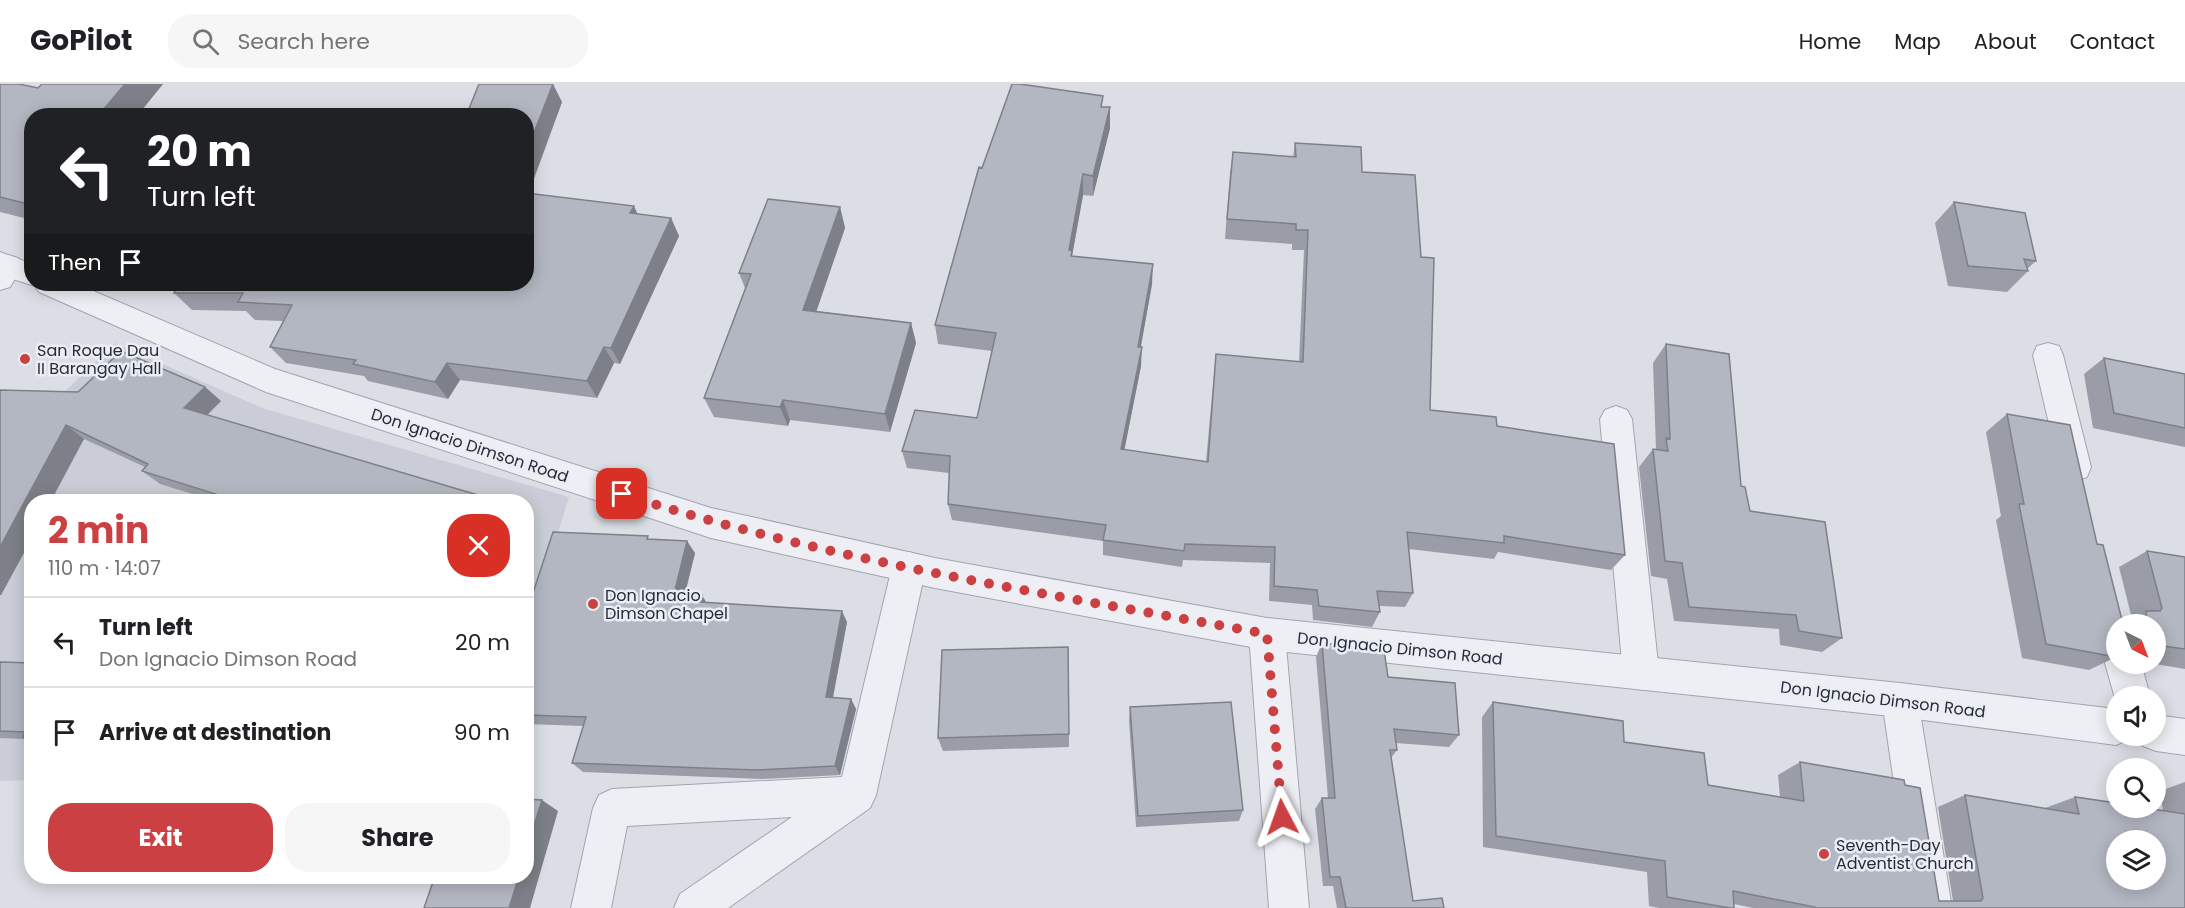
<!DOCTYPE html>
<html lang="en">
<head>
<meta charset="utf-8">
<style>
  :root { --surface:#fff; --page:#f6f6f6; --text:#202124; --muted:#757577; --line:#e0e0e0; --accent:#cb4042 }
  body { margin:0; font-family:Poppins,sans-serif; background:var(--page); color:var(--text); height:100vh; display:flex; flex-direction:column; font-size:22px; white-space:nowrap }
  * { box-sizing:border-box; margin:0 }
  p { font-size:20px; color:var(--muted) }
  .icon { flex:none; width:33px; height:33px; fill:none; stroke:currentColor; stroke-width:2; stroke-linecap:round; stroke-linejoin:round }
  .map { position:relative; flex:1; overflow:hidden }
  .details { position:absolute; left:24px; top:410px; width:510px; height:390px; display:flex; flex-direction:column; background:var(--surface); border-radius:24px; box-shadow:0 3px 15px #0003 }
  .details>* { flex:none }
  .banner { position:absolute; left:24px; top:24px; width:510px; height:183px; border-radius:24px; box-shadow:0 3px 15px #0003; background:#202124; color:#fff; overflow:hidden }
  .needle { width:39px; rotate:138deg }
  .controls { position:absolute; left:2106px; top:530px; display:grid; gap:12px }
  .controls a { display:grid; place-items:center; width:60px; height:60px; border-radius:50%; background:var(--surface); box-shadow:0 3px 15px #0003; font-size:30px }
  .pin { position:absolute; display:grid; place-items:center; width:51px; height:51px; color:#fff; margin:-26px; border-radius:12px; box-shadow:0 3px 9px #0006 }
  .me { position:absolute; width:66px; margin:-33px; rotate:356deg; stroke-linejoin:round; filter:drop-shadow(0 0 4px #0008) }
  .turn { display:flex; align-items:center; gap:21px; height:126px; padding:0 24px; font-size:27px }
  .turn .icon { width:78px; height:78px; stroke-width:2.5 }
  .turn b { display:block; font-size:42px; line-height:51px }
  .then { display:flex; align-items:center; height:57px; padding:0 24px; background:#0003; gap:12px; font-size:22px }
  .round { display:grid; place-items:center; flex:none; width:63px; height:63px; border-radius:24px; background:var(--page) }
  .summary { display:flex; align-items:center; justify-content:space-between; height:102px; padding:0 24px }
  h1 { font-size:36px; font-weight:700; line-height:45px; color:var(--accent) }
  .cta { display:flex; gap:12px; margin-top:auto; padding:12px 24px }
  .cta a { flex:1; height:69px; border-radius:24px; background:var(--accent); color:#fff; font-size:24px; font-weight:700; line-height:69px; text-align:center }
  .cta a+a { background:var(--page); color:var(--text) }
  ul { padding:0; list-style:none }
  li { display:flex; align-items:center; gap:18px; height:90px; padding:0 24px; border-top:2px solid var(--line) }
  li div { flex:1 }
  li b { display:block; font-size:22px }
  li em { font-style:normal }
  header { display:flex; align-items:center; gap:36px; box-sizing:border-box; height:84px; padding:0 30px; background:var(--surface); border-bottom:2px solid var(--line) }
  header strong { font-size:28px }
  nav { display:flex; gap:33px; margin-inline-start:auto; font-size:21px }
  .search { width:420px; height:54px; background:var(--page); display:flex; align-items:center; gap:15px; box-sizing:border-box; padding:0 21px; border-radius:24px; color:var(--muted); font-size:22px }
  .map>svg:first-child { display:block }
  .built { fill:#cacdd7 }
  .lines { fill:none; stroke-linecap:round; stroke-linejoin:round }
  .minor-casing { stroke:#a2a5af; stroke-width:2 }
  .tertiary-casing { stroke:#a2a5af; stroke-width:2 }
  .minor { fill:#eeeff4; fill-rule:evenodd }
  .tertiary { fill:#eeeff4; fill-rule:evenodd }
  .wall { fill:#9a9da7 }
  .shaded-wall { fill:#7d8088 }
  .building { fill:#b3b7c2; stroke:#7d8088; stroke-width:1.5; fill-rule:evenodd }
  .route { stroke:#cb4042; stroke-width:10; stroke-dasharray:0 18 }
  .poi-dot { fill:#cb4042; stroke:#ebedf4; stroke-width:2 }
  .labels { text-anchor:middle; stroke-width:5; stroke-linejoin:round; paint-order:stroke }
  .poi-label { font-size:16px; fill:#262b3b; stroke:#ebedf4; text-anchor:start }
  .street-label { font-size:16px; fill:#262b3b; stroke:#ebedf4 }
</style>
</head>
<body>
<header>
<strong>GoPilot</strong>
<div class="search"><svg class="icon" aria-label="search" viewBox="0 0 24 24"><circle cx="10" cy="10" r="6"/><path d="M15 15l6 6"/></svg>Search here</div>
<nav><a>Home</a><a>Map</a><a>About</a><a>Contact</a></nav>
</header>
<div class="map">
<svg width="2185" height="824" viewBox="0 0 2185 824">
  <rect width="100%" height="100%" fill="#dcdee6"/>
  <path class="built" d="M 115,259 L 262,324 L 569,413 L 527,551 L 526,417 L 32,417 L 31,696 L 0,697 L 0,316 L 55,317 Z"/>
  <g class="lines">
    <defs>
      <path id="minor" d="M 8,171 L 18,174 L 23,182 L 10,203 L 0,206 L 0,173 Z
        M 2048,259 L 2059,262 L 2063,271 L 2091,383 L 2087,393 L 2075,397 L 2063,393 L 2059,383 L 2033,271 L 2037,262 Z
        M 1616,322 L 1627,326 L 1632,335 L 1659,589 L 1654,601 L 1641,606 L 1628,601 L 1623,589 L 1600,335 L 1605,326 Z
        M 909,468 L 921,472 L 926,483 L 876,711 L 870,724 L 728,824 L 674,824 L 680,810 L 792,733 L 627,742 L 611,824 L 571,824 L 593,724 L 599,711 L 612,705 L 842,693 L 892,483 L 897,472 Z
        M 1267,534 L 1279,539 L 1285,550 L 1309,824 L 1269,824 L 1249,550 L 1255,539 Z
        M 2116,565 L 2116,579 L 2141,579 L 2150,612 L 2116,612 L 2116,618 L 2105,579 L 2110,567 Z
        M 1900,599 L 1913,604 L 1918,616 L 1952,824 L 1912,824 L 1882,616 L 1887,604 Z"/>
      <path id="tertiary" d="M 0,168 L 32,180 L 32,200 L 77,200 L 275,285 L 711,424 L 935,474 L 1267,534 L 1900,599 L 2116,625 L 2116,651 L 2131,651 L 2129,655 L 2116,661 L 1900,633 L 1267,566 L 935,504 L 711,454 L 266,308 L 39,208 L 35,202 L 0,191 Z
        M 2156,631 L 2185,635 L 2185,671 L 2156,667 L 2143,662 L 2138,651 L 2156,651 Z"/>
    </defs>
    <use href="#minor" class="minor-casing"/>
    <use href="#tertiary" class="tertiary-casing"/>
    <use href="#minor" class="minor"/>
    <use href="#tertiary" class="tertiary"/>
  </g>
  <path class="wall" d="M 0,0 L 38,4 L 42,0 L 163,0 L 137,32 L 32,32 L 32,136 L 0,128 Z
    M 562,18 L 529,109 L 638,130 L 671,134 L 679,152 L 620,280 L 614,279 L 597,314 L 460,296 L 448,315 L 368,297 L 364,292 L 286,279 L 270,263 L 283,237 L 255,236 L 246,227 L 192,226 L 174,209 L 526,200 L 526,32 Z
    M 1103,23 L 1110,44 L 1093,112 L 1083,111 L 1072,172 L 1152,200 L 1141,263 L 1141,282 L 1124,366 L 1206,378 L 1214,289 L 1216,270 L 1299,278 L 1304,166 L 1292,166 L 1292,160 L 1225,155 L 1230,89 L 1233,68 L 1293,73 L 1295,59 L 1362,88 L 1430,326 L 1497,342 L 1625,471 L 1611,486 L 1498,468 L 1494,475 L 1409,465 L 1413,509 L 1405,523 L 1379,522 L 1380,528 L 1372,543 L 1313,536 L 1312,521 L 1269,517 L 1270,479 L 1183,476 L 1182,483 L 1103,471 L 1103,457 L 952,436 L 948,420 L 949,389 L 907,384 L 902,367 L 977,334 L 992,267 L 938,260 L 935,241 L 982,84 Z
    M 1954,118 L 2036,177 L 2027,185 L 2028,187 L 2007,208 L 1948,202 L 1935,139 Z
    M 840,123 L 845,144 L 816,227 L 911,239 L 916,259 L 890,348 L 790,336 L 788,342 L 714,333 L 704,314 L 745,204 L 739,189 Z
    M 1666,260 L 1741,402 L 1750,427 L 1842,554 L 1822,568 L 1780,561 L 1779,545 L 1674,537 L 1667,495 L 1651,492 L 1639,383 L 1653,365 L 1656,366 L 1653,279 Z
    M 2104,274 L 2185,290 L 2185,363 L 2093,344 L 2084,290 Z
    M 205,303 L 221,317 L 207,331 L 483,417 L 215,417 L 160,400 L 142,387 L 145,383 L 84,355 L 32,417 L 32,454 L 1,511 L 0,511 L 0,306 L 78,308 Z
    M 2007,330 L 2097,460 L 2123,540 L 2132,535 L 2119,483 L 2147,467 L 2185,473 L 2185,585 L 2149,579 L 2156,579 L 2156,540 L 2116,540 L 2116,567 L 2115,568 L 2116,573 L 2089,586 L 2022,574 L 1996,436 L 2001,432 L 1986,348 Z
    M 650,456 L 695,469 L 685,510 L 707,519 L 847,538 L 833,614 L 851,615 L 856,625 L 840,691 L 762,695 L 583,688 L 572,679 L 583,642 L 526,640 L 526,530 Z
    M 1322,559 L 1388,593 L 1459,651 L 1449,663 L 1396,659 L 1397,666 L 1391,674 L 1413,817 L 1444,824 L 1337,824 L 1333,802 L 1323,802 L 1315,725 L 1322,714 L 1328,714 L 1316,573 Z
    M 1069,577 L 1069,663 L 943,667 L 938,654 Z
    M 0,578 L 32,579 L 32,657 L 25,655 L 0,654 Z
    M 1493,618 L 1624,658 L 1708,701 L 1780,713 L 1778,691 L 1800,678 L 1905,701 L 1939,817 L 1953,817 L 1938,723 L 1965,711 L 2045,724 L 2075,713 L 2163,727 L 2160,707 L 2185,698 L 2185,824 L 1753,824 L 1734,820 L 1734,824 L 1659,824 L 1649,822 L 1647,788 L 1483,763 L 1482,633 Z
    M 1130,623 L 1243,726 L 1239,737 L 1136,743 L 1129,636 Z"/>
  <path class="shaded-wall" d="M 125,0 L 163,0 L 137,32 L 98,32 Z
    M 553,0 L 562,18 L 526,115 L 526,69 Z
    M 1110,23 L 1110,44 L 1093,112 L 1093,92 Z
    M 1083,90 L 1083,111 L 1072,172 L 1072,187 L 1069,166 Z
    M 634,122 L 642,140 L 630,129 Z
    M 840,123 L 845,144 L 810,246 L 803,226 Z
    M 671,134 L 679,152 L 620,280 L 611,264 Z
    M 1153,180 L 1152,200 L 1137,282 L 1138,263 Z
    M 911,239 L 916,259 L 890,348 L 885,330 Z
    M 604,263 L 614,279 L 597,314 L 587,297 Z
    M 1142,263 L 1141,282 L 1121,383 L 1121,365 Z
    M 447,279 L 460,296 L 448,315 L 435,298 Z
    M 205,303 L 221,317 L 200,338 L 184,324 Z
    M 783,316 L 790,336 L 788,342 L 780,323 Z
    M 66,341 L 84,355 L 51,417 L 32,417 L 32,454 L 1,511 L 0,511 L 0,463 Z
    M 478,411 L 483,417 L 476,417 Z
    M 234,412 L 240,417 L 234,417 L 231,415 Z
    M 687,457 L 695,469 L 682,521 L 674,510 Z
    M 702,511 L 709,523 L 700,518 Z
    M 842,527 L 847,538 L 831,623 L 826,613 Z
    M 1068,563 L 1069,577 L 1069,663 L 1069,650 Z
    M 851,615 L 856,625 L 840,691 L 835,682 Z
    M 542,716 L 558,727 L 530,824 L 509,824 L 519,792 L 526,792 L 526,767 Z"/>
  <path class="building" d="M 0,0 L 19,0 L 38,4 L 42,0 L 125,0 L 98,32 L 32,32 L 32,121 L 0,113 Z
    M 479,0 L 553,0 L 526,69 L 526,32 L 466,32 Z
    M 1012,0 L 1020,0 L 1103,12 L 1101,23 L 1110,23 L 1093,92 L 1083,90 L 1069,166 L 1072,167 L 1071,172 L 1153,180 L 1138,263 L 1142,263 L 1121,365 L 1208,378 L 1216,270 L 1303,278 L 1308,146 L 1296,146 L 1296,140 L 1227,135 L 1233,68 L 1296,73 L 1295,59 L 1361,63 L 1362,88 L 1415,91 L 1421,173 L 1434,174 L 1430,326 L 1496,333 L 1497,342 L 1614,360 L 1625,471 L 1504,452 L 1504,459 L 1407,448 L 1413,509 L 1377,507 L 1380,528 L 1319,522 L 1317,506 L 1274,502 L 1275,463 L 1185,460 L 1184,467 L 1103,456 L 1106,441 L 948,420 L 950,372 L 902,367 L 915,326 L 977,334 L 996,249 L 935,241 L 979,83 L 982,84 Z
    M 526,109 L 634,122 L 630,129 L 671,134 L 611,264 L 604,263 L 587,297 L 447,279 L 435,298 L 353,280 L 356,276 L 270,263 L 292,221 L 238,218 L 243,209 L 174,209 L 179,200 L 526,200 Z
    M 768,115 L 840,123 L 803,226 L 911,239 L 885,330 L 783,316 L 780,323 L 704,314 L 751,190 L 739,189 Z
    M 1954,118 L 2025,129 L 2036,177 L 2024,175 L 2028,187 L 1968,182 Z
    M 1666,260 L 1729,270 L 1741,402 L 1745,403 L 1750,427 L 1825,438 L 1842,554 L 1799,547 L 1796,531 L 1689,523 L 1682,479 L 1665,477 L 1653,365 L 1668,367 L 1666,354 L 1670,355 Z
    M 121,267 L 205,303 L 184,324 L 478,411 L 476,417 L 251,417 L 234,412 L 231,415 L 142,387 L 148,380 L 66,341 L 0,463 L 0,306 L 78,308 Z
    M 2104,274 L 2185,290 L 2185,344 L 2114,329 Z
    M 2007,330 L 2070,341 L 2097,460 L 2103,461 L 2123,540 L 2116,540 L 2116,555 L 2112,555 L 2116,573 L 2046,560 L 2019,420 L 2024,420 Z
    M 553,448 L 648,452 L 647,455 L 687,457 L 674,510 L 702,511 L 700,518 L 842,527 L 826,613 L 851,615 L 835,682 L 755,686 L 572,679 L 586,633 L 526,631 L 526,530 Z
    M 2147,467 L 2185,473 L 2185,565 L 2156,561 L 2156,540 L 2147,540 L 2146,527 L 2160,527 L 2162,524 Z
    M 1322,559 L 1384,566 L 1388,593 L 1455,599 L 1459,651 L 1394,645 L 1397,666 L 1390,666 L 1413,817 L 1442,814 L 1444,824 L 1346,824 L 1340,793 L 1330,793 L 1322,714 L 1335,714 Z
    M 1068,563 L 1069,650 L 938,654 L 942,566 Z
    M 0,578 L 32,579 L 32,654 L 23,653 L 25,648 L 0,647 Z
    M 1231,618 L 1243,726 L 1138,732 L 1130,623 Z
    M 1493,618 L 1623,637 L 1624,658 L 1704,669 L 1708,701 L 1804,717 L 1800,678 L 1904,696 L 1905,701 L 1920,704 L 1939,817 L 1981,817 L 1983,814 L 1965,711 L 2079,730 L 2075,713 L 2116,719 L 2116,723 L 2140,723 L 2185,730 L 2185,824 L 1815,824 L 1815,823 L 1733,807 L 1734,824 L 1730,824 L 1667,813 L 1665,777 L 1496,752 ZM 2116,756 L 2156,756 L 2156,795 L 2116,795 Z
    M 526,715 L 542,716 L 526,767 Z
    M 435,792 L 519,792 L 509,824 L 424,824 Z"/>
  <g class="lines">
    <path class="route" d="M 622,410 C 832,478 1051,510 1267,550 L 1282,733"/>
  </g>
  <g class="poi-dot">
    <circle cx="25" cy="275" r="6"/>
    <circle cx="593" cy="520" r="6"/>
    <circle cx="1824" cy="770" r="6"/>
  </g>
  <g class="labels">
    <g class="poi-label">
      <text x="37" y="272">San Roque Dau<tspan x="37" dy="18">II Barangay Hall</tspan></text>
      <text x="605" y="517">Don Ignacio<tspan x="605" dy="18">Dimson Chapel</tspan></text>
      <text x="1836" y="767">Seventh-Day<tspan x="1836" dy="18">Adventist Church</tspan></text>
    </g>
    <g class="street-label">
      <text transform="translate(470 361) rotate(18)" y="6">Don Ignacio Dimson Road</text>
      <text transform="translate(1400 564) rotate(6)" y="6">Don Ignacio Dimson Road</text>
      <text transform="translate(1883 615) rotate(7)" y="6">Don Ignacio Dimson Road</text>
    </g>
  </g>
</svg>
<div class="controls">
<a><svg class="needle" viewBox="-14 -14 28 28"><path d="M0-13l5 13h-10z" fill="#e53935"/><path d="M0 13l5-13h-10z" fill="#757577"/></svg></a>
<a><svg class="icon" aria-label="sound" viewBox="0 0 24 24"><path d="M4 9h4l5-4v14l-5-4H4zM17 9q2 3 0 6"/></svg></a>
<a><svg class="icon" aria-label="search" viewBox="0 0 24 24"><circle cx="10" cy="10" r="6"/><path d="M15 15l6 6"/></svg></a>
<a><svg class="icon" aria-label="layers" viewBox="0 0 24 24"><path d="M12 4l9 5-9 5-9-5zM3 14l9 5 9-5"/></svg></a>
</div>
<div class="pin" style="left:622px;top:410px;background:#d93025"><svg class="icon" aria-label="arrive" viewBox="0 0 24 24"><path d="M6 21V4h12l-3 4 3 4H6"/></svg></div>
<svg class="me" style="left:1282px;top:733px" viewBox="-20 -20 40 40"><path d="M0-17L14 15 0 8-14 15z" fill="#cb4042" stroke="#fff" stroke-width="4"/></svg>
<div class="banner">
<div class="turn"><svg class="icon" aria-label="left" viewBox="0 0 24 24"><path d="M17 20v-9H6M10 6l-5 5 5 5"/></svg><div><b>20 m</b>Turn left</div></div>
<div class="then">Then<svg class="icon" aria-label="arrive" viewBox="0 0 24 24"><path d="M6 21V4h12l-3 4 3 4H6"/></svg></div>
</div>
<section class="details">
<div class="summary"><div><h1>2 min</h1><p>110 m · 14:07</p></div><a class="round" style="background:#d93025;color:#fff"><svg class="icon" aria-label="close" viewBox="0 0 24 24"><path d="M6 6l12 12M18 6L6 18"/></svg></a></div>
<ul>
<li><svg class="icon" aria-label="left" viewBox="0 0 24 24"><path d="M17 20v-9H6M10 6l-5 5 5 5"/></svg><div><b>Turn left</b><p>Don Ignacio Dimson Road</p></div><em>20 m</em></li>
<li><svg class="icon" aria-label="arrive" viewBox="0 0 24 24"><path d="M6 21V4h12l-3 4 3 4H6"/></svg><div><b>Arrive at destination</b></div><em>90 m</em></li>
</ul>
<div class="cta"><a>Exit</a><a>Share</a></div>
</section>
</div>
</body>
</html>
